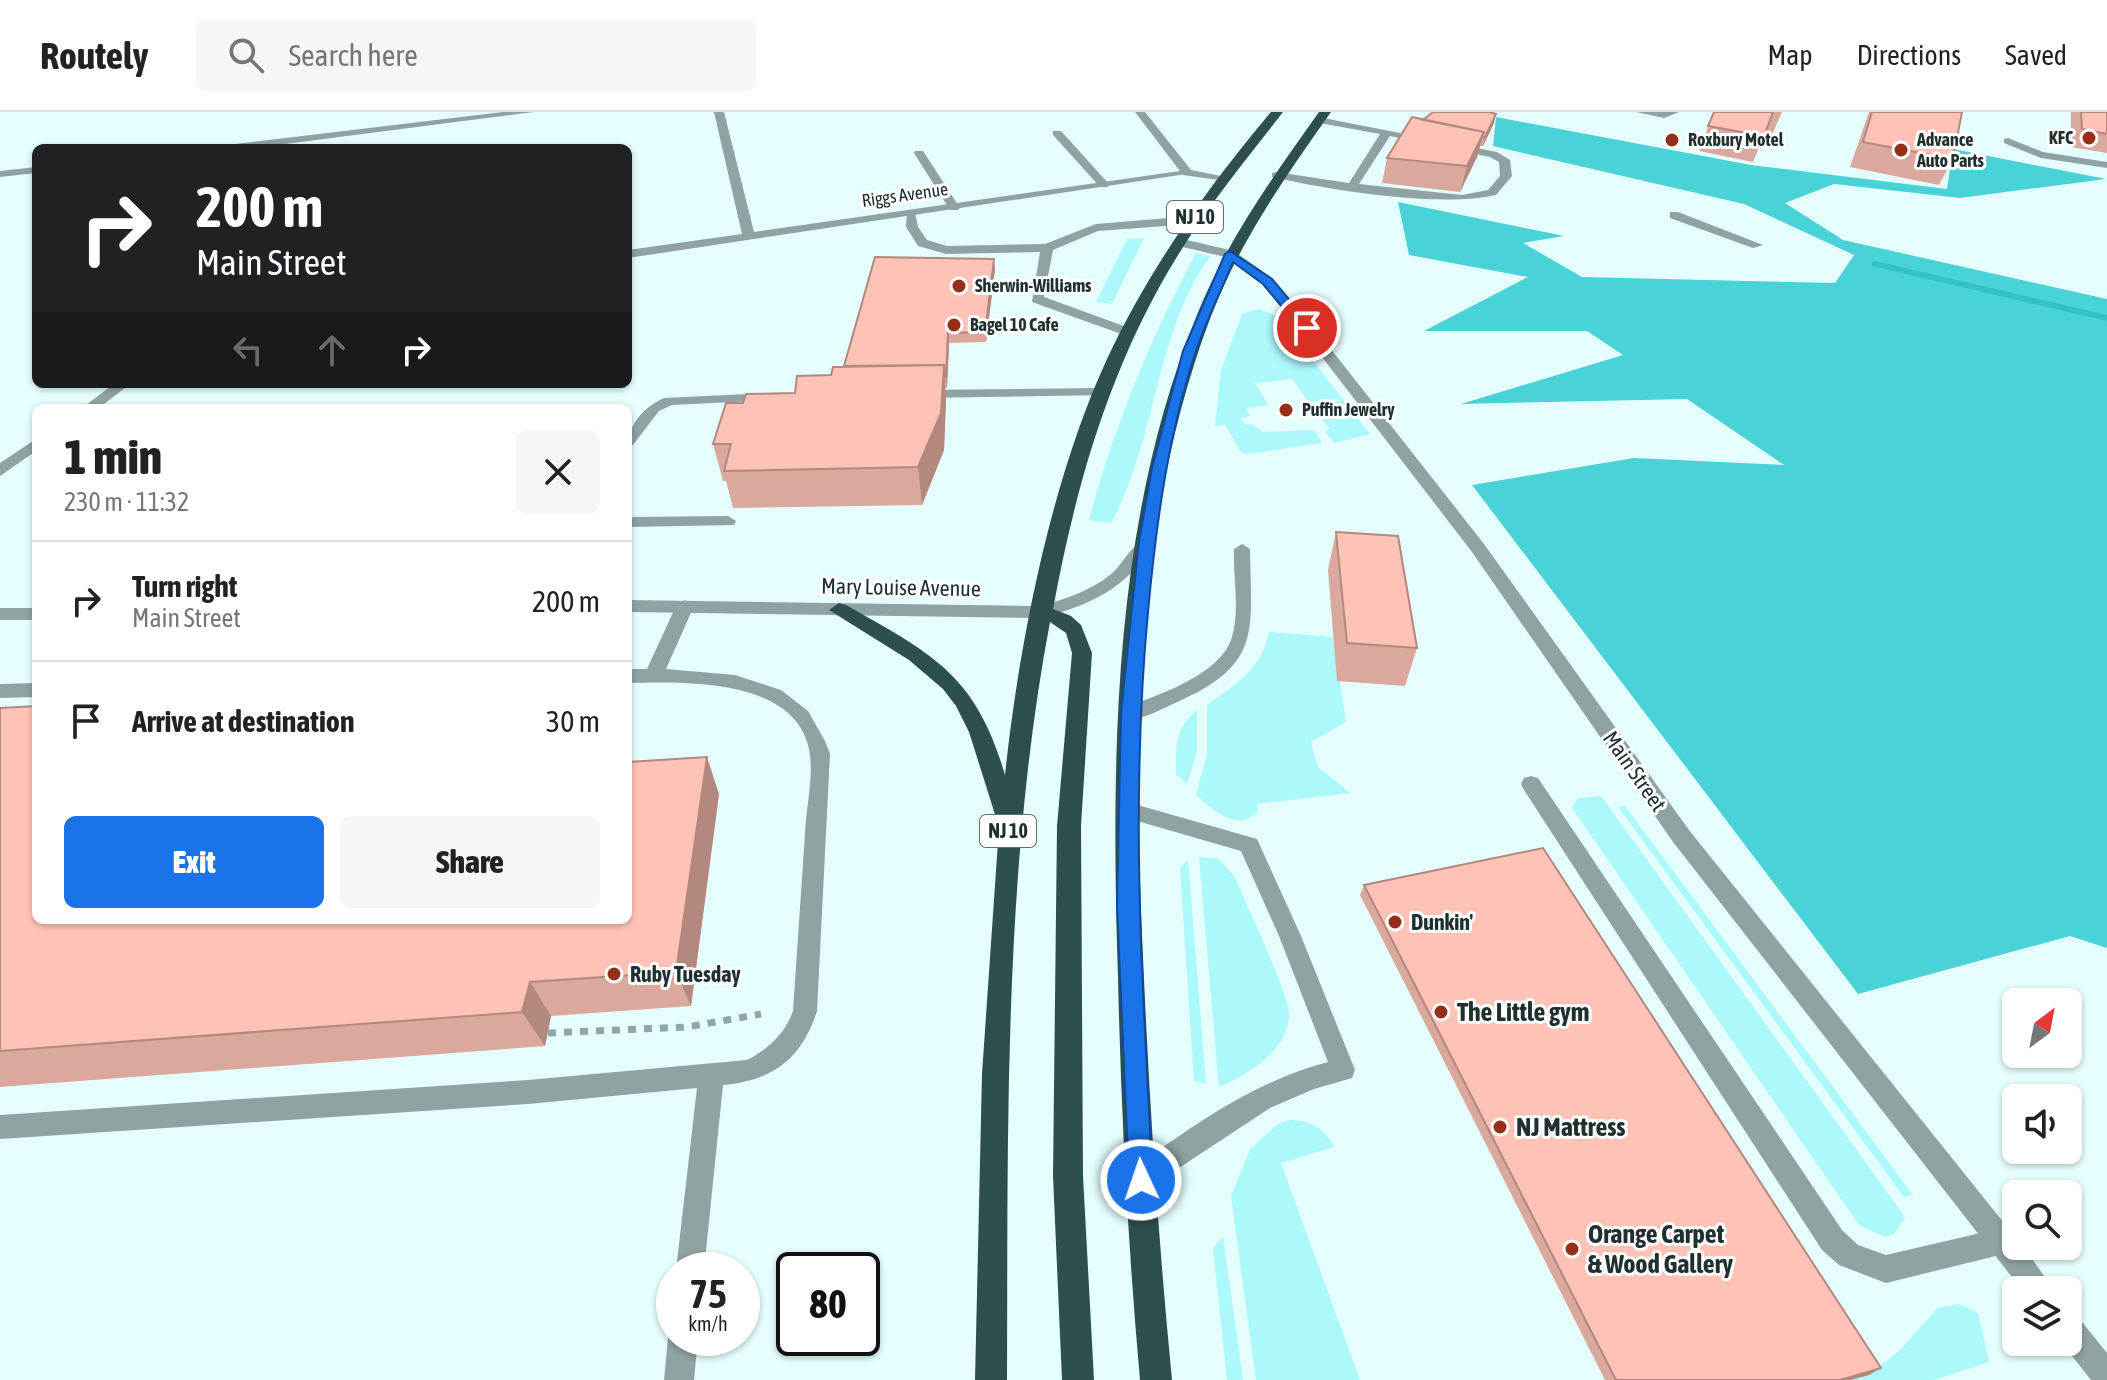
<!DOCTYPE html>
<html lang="en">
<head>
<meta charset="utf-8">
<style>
  :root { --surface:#fff; --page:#f6f6f6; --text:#222; --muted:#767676; --line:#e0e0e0; --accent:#1a73e8 }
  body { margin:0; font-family:"Asap Condensed",sans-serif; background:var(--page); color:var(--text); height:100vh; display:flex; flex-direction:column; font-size:30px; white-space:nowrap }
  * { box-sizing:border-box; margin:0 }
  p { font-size:26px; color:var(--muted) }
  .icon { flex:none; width:44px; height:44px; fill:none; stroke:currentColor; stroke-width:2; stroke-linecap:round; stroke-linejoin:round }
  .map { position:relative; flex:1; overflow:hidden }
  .sheet { position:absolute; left:32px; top:292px; width:600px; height:520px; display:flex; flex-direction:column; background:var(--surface); border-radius:12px; box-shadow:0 2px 6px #0004 }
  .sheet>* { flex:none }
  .banner { position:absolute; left:32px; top:32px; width:600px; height:244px; border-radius:12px; box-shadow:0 2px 6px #0004; background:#202124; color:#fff; overflow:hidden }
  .needle { width:52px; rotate:32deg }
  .tools { position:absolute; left:2002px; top:876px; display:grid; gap:16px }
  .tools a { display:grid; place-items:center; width:80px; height:80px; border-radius:12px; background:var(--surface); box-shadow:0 2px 6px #0004; font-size:40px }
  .speed { position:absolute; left:656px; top:1140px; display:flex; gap:16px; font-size:40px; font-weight:700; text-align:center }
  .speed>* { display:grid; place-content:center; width:104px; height:104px; border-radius:50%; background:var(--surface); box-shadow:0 2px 6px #0004; line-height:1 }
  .speed small { font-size:20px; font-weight:400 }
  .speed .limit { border:4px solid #111; border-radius:12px; background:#fff; color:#111 }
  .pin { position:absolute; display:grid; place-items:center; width:68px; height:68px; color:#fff; margin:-34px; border:4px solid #fff; border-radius:50%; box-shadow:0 2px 8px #0007 }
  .me { position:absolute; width:88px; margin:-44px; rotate:357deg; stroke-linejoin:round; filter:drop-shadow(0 0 6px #0008) }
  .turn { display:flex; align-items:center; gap:28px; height:168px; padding:0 32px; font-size:36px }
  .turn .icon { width:104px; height:104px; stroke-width:2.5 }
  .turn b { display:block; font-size:56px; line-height:68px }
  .lanes { display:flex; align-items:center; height:76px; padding:0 32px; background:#0003; justify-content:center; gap:40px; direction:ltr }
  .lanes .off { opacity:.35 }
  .round { display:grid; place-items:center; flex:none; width:84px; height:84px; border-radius:12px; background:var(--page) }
  .overview { display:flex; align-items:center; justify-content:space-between; height:136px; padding:0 32px }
  h1 { font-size:48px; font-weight:800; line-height:60px }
  .primary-button { display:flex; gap:16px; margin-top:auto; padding:16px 32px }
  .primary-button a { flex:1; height:92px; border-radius:12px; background:var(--accent); color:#fff; font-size:32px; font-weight:800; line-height:92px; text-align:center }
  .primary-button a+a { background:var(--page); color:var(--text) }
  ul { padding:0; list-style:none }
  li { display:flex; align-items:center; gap:24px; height:120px; padding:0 32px; border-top:2px solid var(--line) }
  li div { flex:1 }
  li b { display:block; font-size:30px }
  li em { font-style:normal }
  header { display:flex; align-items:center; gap:48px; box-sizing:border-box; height:112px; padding:0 40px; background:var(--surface); border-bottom:2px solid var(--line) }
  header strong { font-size:38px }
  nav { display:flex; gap:44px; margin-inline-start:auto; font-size:28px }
  .search { width:560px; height:72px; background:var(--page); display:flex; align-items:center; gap:20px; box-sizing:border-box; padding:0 28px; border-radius:12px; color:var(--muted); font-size:30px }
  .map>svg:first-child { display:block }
  .green { fill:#acf9fc }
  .forest { fill:#49d3d9 }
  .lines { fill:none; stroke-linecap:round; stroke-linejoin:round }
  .stream { fill:#31c2c8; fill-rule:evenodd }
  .path { stroke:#91a7a7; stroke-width:7; stroke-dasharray:8 8; stroke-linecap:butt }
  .service { fill:#91a2a2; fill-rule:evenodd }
  .minor { fill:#91a2a2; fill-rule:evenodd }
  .tertiary { fill:#91a2a2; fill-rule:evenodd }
  .trunk { fill:#2e4f50; fill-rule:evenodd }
  .wall { fill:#daa89d }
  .shaded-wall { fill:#b2887f }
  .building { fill:#fec3b6; stroke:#b2887f; stroke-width:2 }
  .route { fill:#1a73e8; stroke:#114b97; stroke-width:2 }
  .poi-dot { fill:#972e19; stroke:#fff; stroke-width:3 }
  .labels { text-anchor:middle; stroke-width:6; stroke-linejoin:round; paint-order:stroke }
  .far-poi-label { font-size:18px; font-weight:bold; fill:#203030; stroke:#fff; text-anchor:start }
  .far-street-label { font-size:18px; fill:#203030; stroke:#fff }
  .shield { fill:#fff; stroke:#636e6e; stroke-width:2 }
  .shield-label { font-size:20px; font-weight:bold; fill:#203030 }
  .street-label { font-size:22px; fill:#203030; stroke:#fff }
  .poi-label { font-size:22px; font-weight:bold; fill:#203030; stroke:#fff; text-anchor:start }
  .near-poi-label { font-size:26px; font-weight:bold; fill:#203030; stroke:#fff; text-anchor:start }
</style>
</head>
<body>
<header>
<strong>Routely</strong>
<div class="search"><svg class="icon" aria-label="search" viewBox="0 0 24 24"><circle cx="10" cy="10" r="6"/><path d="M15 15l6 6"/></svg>Search here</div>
<nav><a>Map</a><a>Directions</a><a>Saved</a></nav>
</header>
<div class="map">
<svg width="2107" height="1268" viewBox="0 0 2107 1268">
  <rect width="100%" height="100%" fill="#e5fefe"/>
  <path class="green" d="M 1144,126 L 1112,192 L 1096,190 L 1127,127 Z
    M 1196,141 L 1210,144 C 1154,224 1157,327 1111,411 L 1089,408 C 1115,313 1150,227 1196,141 Z
    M 1259,197 L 1279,205 L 1370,322 L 1334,331 L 1325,319 L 1330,317 L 1311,293 L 1339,289 L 1338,287 L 1309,290 L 1292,267 L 1255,271 L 1268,293 L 1246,296 L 1250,304 L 1241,306 L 1245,313 L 1252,312 L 1263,320 L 1310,318 L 1316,320 L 1322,331 L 1248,342 L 1241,340 L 1225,313 L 1215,314 L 1221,258 L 1242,202 Z
    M 1269,520 L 1333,525 L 1346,610 L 1311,630 L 1318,655 L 1350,681 L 1257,692 L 1258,699 C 1240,721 1211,698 1196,683 L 1207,642 L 1207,593 C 1237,571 1261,558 1269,520 Z
    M 1197,598 L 1197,639 L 1187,672 L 1176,662 C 1176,635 1175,617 1197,598 Z
    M 1601,684 L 1905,1105 L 1894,1122 L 1885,1125 L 1859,1113 L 1572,696 L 1578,686 Z
    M 1625,694 L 1913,1083 L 1904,1085 L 1618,695 Z
    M 1199,745 L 1219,747 L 1234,764 C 1245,789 1289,882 1289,902 C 1289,939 1247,962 1219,975 Z
    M 1188,748 L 1206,972 L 1194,969 L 1180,756 Z
    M 1289,1008 C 1310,1008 1325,1016 1334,1035 L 1281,1051 L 1360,1268 L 1256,1268 L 1231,1084 L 1250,1037 L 1278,1012 Z
    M 1223,1125 L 1243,1268 L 1227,1268 L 1213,1136 Z
    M 1959,1192 L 1978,1201 L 1989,1250 L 1934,1268 L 1850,1268 L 1869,1263 L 1899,1239 L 1938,1196 Z"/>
  <path class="forest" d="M 1496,5 L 1751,53 L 1947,77 L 1953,37 L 2106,67 L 1960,86 L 1834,72 L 1785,91 L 1843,128 L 2107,187 L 2107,836 L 2070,824 L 1858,882 L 1472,373 L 1634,346 L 1784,353 L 1687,287 L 1461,292 L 1623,243 L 1587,219 L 1424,219 L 1528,165 L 1409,143 L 1398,90 L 1564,124 L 1523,131 L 1582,165 L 1835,171 L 1854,143 L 1744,92 L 1493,34 Z"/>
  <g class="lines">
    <path class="stream" d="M 1875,149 L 2107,203 L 2107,209 L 1872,154 L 1872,150 Z"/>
    <path class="path" d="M 548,921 L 687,915 L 761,902"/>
    <path class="service" d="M 1636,0 L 1679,0 L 1664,6 Z
      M 1318,5 L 1497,40 L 1510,48 L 1512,64 L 1496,83 C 1439,96 1330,78 1272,65 L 1272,61 L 1276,60 L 1349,71 L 1380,22 L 1314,10 L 1313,8 ZM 1390,24 L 1490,45 L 1499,50 L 1500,64 L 1488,78 L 1462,83 L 1359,72 Z
      M 1053,19 L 1061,19 L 1108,71 L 1108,75 L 1100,75 L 1053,23 Z
      M 2008,26 L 2043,40 L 2107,50 L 2107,56 L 2041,46 L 2004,31 L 2004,27 Z
      M 915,39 L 923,39 L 960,96 L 958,98 L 950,98 L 914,41 Z
      M 907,100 L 915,100 L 918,115 L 927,128 L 947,134 L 1045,132 L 1096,112 L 1193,104 L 1199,108 L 1193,112 L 1098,119 L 1053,138 L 1044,185 L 1132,217 L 1134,220 L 1127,224 L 1032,190 L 1040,140 L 946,142 L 918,134 L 906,115 Z
      M 1670,100 L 1678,100 L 1763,133 L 1753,136 L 1670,106 Z
      M 1178,126 L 1234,139 L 1236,142 L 1230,146 L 1174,133 L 1172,130 Z
      M 1102,276 L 1107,277 L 1107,283 L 921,286 L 914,282 L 921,278 Z
      M 769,281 L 774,282 L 774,288 L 672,293 L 659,299 L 633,333 L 628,335 C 628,312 644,295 664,286 Z
      M 728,404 L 736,409 L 734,413 L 628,415 L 628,405 Z
      M 1242,432 L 1250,437 C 1251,519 1263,553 1175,591 C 1161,597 1139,611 1123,606 L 1120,601 L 1123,596 C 1156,584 1221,563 1232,525 C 1240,498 1233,465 1234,437 Z
      M 685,488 L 694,494 L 666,557 L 735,563 L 781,578 L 808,599 L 825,629 L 830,642 L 817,899 C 801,948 773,968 723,973 L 704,1158 L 676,1158 L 697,976 L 528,992 L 0,1027 L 0,1003 L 528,968 L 747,948 C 768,937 785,922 793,899 C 797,840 801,781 805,722 C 806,697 813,668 810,643 C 800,565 684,570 628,571 L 628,557 L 647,557 L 676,494 Z
      M 36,571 L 36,585 L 0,586 L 0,572 Z
      M 1531,664 L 1538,666 L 1842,1118 L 1858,1133 L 1886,1143 L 2002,1116 L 2012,1120 L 2016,1130 L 2012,1140 L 1886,1171 L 1839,1153 L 1822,1138 L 1524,678 L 1521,672 L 1524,666 Z
      M 1127,690 L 1257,727 L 1301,824 L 1355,958 L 1352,966 L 1314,977 L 1270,996 L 1141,1081 L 1132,1077 L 1128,1068 C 1134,1053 1150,1045 1163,1035 C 1214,999 1267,966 1328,950 L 1279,824 L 1241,739 L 1120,704 L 1117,698 L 1120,692 Z
      M 674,1215 L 674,1226 L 698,1226 L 694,1268 L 664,1268 L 668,1226 Z"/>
    <path class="minor" d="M 503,0 L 534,0 L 254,36 L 222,36 L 227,33 Z
      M 714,0 L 724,0 L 754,120 L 1187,58 L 1193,61 L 628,146 L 628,138 L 742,122 Z
      M 36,55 L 36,61 L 0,65 L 0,59 Z
      M 1226,139 L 1234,139 L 1272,166 L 1312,213 L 1484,432 L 1689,718 L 2016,1126 L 2016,1134 L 2023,1134 L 2054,1178 L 2022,1178 L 1673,730 L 1472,440 L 1302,219 L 1262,172 L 1226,145 Z
      M 114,272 L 130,272 L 99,296 L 82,296 Z
      M 36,327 L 36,339 L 0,364 L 0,351 Z
      M 2068,1201 L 2078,1205 L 2107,1241 L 2107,1268 L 2091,1268 L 2061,1230 L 2068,1230 Z"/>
    <path class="tertiary" d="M 1135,0 L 1145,0 L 1191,58 L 1226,65 L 1226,69 L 1183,63 Z
      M 1145,428 L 1153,433 C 1126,477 1090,493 1041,506 L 628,500 L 628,488 L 1041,494 C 1065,487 1090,479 1110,463 C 1122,454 1132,431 1145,428 Z
      M 0,496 L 36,496 L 36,508 L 0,508 Z"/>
    <path class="trunk" d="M 1271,0 L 1283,0 C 1249,44 1214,86 1185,132 C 1113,244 1077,367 1053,497 L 1071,504 L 1081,513 L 1092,541 L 1081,714 L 1083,1064 L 1094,1268 L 1062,1268 L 1053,1064 L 1057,714 L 1072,541 L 1066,521 L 1050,510 C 1003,759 1008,1015 1007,1268 L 975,1268 L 982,962 L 999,715 L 969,620 L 956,594 L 943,577 L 909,548 L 829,498 L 839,491 L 846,493 C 932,542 976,562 1005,663 C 1019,531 1051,368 1107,247 C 1149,157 1207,76 1271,0 Z
      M 1319,0 L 1331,0 C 1285,65 1240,129 1211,204 C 1131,415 1133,645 1144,867 C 1150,1001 1159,1135 1172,1268 L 1140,1268 C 1128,1134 1121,1000 1118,866 C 1111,645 1112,411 1197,203 C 1227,128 1273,65 1319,0 Z"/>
  </g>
  <path class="wall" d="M 1714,0 L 1782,0 L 1772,23 L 1765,22 L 1753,50 L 1699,39 Z
    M 1869,0 L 1962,0 L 1953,47 L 1939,73 L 1850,55 Z
    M 2071,0 L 2107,0 L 2107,41 L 2071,35 Z
    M 1423,8 L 1494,11 L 1483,34 L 1480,34 L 1477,45 L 1460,80 L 1382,71 L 1387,46 Z
    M 995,157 L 986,230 L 949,231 L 947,276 L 945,276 L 946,289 L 944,338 L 922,393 L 733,396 L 726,369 L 723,369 L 713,332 L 743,291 L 795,281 L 831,263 Z
    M 1336,420 L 1417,536 L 1405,574 L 1337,569 L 1328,458 Z
    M 0,596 L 719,682 L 691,894 L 551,904 L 545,934 L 0,975 Z
    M 1364,773 L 1881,1256 L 1869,1263 L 1850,1268 L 1605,1268 L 1360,783 Z"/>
  <path class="shaded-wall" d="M 1496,2 L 1494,11 L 1483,34 L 1485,25 Z
    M 1484,20 L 1477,45 L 1460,80 L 1467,54 Z
    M 994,147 L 995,157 L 986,230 L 985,220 Z
    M 948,221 L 949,231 L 947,276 L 946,265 Z
    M 944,253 L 946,289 L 944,338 L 922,393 L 918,355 Z
    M 707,645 L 719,682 L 691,894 L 676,860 Z
    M 530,870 L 551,904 L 545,934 L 522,900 Z
    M 1881,1256 L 1869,1263 L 1850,1268 L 1840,1268 Z"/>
  <path class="building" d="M 1433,0 L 1489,0 L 1496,2 L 1485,25 L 1482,25 L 1484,20 L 1423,8 Z
    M 1714,0 L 1773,0 L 1764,24 L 1708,14 Z
    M 1872,0 L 1962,0 L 1953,47 L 1863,30 Z
    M 2081,0 L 2107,0 L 2107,22 L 2082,17 Z
    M 1412,5 L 1484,20 L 1467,54 L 1387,46 Z
    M 875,145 L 994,147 L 985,220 L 948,221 L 946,265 L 945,265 L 944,253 L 844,254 Z
    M 944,253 L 941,301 L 918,355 L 724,359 L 731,332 L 713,332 L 726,291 L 743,291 L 746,282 L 795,281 L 797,264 L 831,263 L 833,255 Z
    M 1336,420 L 1398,424 L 1417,536 L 1347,531 Z
    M 36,594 L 36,808 L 628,808 L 628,650 L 707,645 L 676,860 L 530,870 L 522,900 L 0,939 L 0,596 Z
    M 1543,736 L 1881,1256 L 1840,1268 L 1616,1268 L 1364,773 Z"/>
  <path class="route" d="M 1230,139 L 1272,167 L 1313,216 L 1302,219 L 1263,172 L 1233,150 C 1221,179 1206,209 1196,239 C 1168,323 1156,412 1148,500 C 1130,690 1142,878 1153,1068 L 1149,1076 L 1141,1080 L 1132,1076 L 1129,1068 L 1117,794 L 1121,601 L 1139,429 L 1152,356 L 1183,239 L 1225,142 Z"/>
  <g class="poi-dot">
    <circle cx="2089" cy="26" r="8"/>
    <circle cx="1672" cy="28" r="8"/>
    <circle cx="1901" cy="38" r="8"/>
    <circle cx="959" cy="174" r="8"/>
    <circle cx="954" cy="213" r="8"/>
    <circle cx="1286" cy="298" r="8"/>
    <circle cx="1395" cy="810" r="8"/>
    <circle cx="614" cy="862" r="8"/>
    <circle cx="1441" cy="900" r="8"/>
    <circle cx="1500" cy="1015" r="8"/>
    <circle cx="1572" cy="1137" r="8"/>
  </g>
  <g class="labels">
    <g class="far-poi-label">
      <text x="2073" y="32" text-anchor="end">KFC</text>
      <text x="1688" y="34">Roxbury Motel</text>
      <text x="1917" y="34">Advance<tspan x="1917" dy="21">Auto Parts</tspan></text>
      <text x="975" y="180">Sherwin-Williams</text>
      <text x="970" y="219">Bagel 10 Cafe</text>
      <text x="1302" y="304">Puffin Jewelry</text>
    </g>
    <g class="far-street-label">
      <text transform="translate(905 83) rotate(-8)" y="6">Riggs Avenue</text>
    </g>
    <g class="shield">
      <rect x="1167" y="89" width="56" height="32" rx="6"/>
      <rect x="980" y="703" width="56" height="32" rx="6"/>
    </g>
    <g class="shield-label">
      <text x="1195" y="112">NJ 10</text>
      <text x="1008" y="726">NJ 10</text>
    </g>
    <g class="street-label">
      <text transform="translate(901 475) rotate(1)" y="8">Mary Louise Avenue</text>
      <text transform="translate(1635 659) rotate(55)" y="8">Main Street</text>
    </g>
    <g class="poi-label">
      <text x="1411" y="818">Dunkin'</text>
      <text x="630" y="870">Ruby Tuesday</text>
    </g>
    <g class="near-poi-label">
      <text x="1457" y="909">The Little gym</text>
      <text x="1516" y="1024">NJ Mattress</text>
      <text x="1588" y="1131">Orange Carpet<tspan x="1588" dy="30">&amp; Wood Gallery</tspan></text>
    </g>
  </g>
</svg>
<div class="tools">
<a><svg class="needle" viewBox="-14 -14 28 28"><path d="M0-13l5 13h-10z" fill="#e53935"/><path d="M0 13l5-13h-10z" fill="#767676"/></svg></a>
<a><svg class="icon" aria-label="sound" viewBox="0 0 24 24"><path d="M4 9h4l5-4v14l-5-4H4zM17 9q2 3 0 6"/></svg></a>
<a><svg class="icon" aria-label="search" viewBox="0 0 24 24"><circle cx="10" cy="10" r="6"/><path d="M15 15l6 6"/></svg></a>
<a><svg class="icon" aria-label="layers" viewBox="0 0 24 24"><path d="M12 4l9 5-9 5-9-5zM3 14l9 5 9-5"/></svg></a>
</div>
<div class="speed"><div>75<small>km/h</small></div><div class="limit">80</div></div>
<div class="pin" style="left:1307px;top:216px;background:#d93025"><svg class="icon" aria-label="arrive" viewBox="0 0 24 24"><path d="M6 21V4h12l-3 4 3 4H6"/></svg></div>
<svg class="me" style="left:1141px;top:1068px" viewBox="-20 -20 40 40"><circle r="17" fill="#1a73e8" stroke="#fff" stroke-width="3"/><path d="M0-11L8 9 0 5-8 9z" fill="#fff"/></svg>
<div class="banner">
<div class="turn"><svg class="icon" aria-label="right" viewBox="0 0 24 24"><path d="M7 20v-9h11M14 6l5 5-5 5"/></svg><div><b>200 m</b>Main Street</div></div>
<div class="lanes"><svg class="icon off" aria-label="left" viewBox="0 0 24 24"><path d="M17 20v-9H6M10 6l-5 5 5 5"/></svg><svg class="icon off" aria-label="ahead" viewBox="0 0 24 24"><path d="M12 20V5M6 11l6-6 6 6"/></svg><svg class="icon" aria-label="right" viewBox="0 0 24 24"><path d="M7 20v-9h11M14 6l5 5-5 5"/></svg></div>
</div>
<section class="sheet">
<div class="overview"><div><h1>1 min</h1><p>230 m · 11:32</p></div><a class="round"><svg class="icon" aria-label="close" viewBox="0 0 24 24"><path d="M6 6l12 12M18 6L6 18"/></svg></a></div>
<ul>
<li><svg class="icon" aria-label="right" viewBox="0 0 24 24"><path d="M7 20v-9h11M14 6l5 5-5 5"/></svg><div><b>Turn right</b><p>Main Street</p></div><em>200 m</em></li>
<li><svg class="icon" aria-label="arrive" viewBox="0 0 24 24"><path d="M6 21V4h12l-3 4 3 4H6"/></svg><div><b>Arrive at destination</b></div><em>30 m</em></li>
</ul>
<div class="primary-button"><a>Exit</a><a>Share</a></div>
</section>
</div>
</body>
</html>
